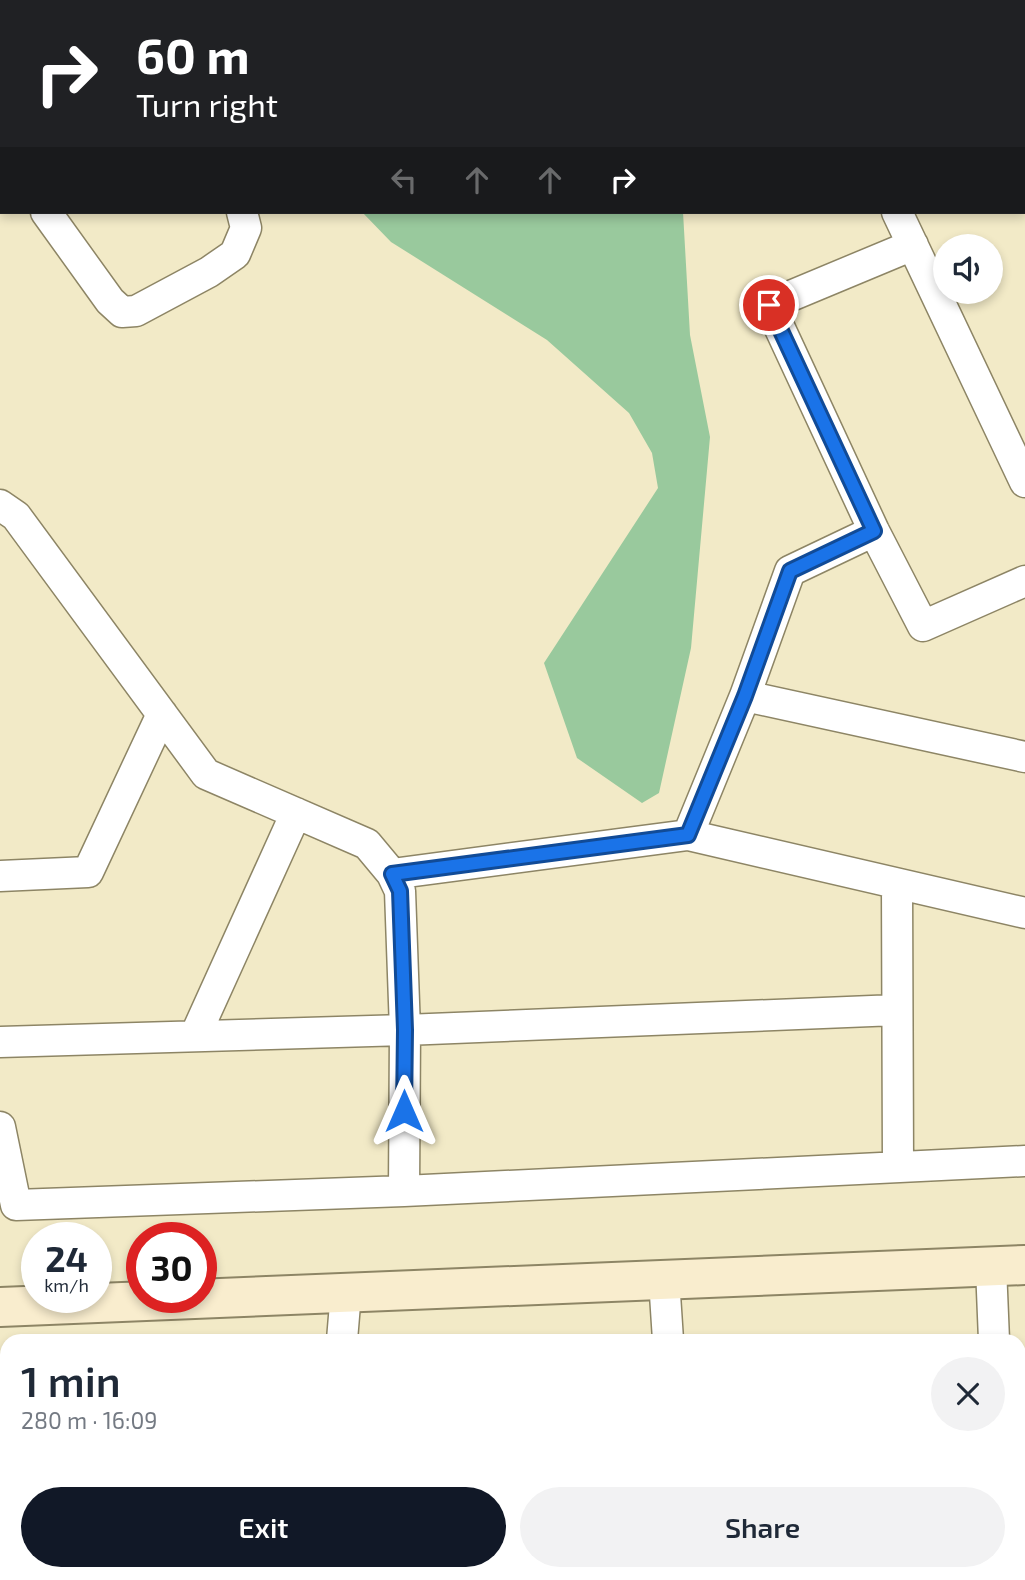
<!DOCTYPE html>
<html lang="en">
<head>
<meta charset="utf-8">
<style>
  :root { --surface:#fff; --page:#f2f2f3; --text:#1f2937; --muted:#747a83; --accent:#111827 }
  body { margin:0; font-family:"Exo 2",sans-serif; background:var(--page); color:var(--text); height:100vh; display:flex; flex-direction:column; font-size:26px; white-space:nowrap }
  * { box-sizing:border-box; margin:0 }
  p { font-size:23px; color:var(--muted) }
  .icon { flex:none; width:38px; height:38px; fill:none; stroke:currentColor; stroke-width:2; stroke-linecap:round; stroke-linejoin:round }
  .map { position:relative; flex:1; overflow:hidden }
  .sheet { position:absolute; left:0px; top:1334px; width:1026px; height:247px; display:flex; flex-direction:column; background:var(--surface); border-radius:21px 21px 0 0; box-shadow:0 4px 10px #0003 }
  .sheet>* { flex:none }
  .top-card { position:absolute; left:0px; top:0px; width:1026px; height:214px; box-shadow:0 4px 10px #0003; background:#202124; color:#fff; overflow:hidden }
  .tools { position:absolute; left:933px; top:234px; display:grid; gap:14px }
  .tools a { display:grid; place-items:center; width:70px; height:70px; border-radius:50%; background:var(--surface); box-shadow:0 4px 10px #0003; font-size:35px }
  .speed { position:absolute; left:21px; top:1222px; display:flex; gap:14px; font-size:35px; font-weight:700; text-align:center }
  .speed>* { display:grid; place-content:center; width:91px; height:91px; border-radius:50%; background:var(--surface); box-shadow:0 4px 10px #0003; line-height:1 }
  .speed small { font-size:18px; font-weight:400 }
  .speed .limit { border:10px solid #d22; background:#fff; color:#111 }
  .pin { position:absolute; display:grid; place-items:center; width:60px; height:60px; color:#fff; margin:-30px; border:4px solid #fff; border-radius:50%; box-shadow:0 2px 7px #0007 }
  .me { position:absolute; width:77px; margin:-38px; rotate:0deg; stroke-linejoin:round; filter:drop-shadow(0 0 5px #0008) }
  .turn { display:flex; align-items:center; gap:24px; height:147px; padding:0 21px; font-size:32px }
  .turn .icon { width:91px; height:91px; stroke-width:2.5 }
  .turn b { display:block; font-size:49px; line-height:60px }
  .lanes { display:flex; align-items:center; height:66px; padding:0 21px; background:#0003; justify-content:center; gap:35px; direction:ltr }
  .lanes .off { opacity:.35 }
  .round { display:grid; place-items:center; flex:none; width:74px; height:74px; border-radius:37px; background:var(--page) }
  .summary { display:flex; align-items:center; justify-content:space-between; height:119px; padding:0 21px }
  h1 { font-size:42px; font-weight:600; line-height:52px }
  .primary-button { display:flex; gap:14px; margin-top:auto; padding:14px 21px }
  .primary-button a { flex:1; height:80px; border-radius:42px; background:var(--accent); color:#fff; font-size:28px; font-weight:600; line-height:80px; text-align:center }
  .primary-button a+a { background:var(--page); color:var(--text) }
  .map>svg:first-child { display:block }
  .green { fill:#99c99d }
  .lines { fill:none; stroke-linecap:round; stroke-linejoin:round }
  .street-casing { stroke:#8d8565; stroke-width:33 }
  .secondary-casing { stroke:#8d8565; stroke-width:42 }
  .street { stroke:#fff; stroke-width:30 }
  .secondary { stroke:#f9edce; stroke-width:38 }
  .route-casing { stroke:#114b97; stroke-width:18 }
  .route { stroke:#1a73e8; stroke-width:12 }
</style>
</head>
<body>
<div class="map">
<svg width="1025" height="1580" viewBox="0 0 1025 1580">
  <rect width="100%" height="100%" fill="#f2eac7"/>
  <path class="green" d="M 330,0 L 686,0 L 329,2 Z
    M 362,212 L 683,212 L 690,335 L 710,437 L 691,648 L 659,793 L 642,803 L 577,758 L 544,663 L 658,488 L 652,453 L 629,413 L 547,340 L 391,242 Z"/>
  <g class="lines">
    <defs>
      <path id="street" d="M 907,0 L 909,2
        M 290,2 L 291,0
        M 1024,96 L 1025,95
        M 0,139 L 2,144
        M 1024,150 L 1025,153
        M 46,212 L 110,301 L 122,312 L 136,311 L 209,272 L 235,254 L 246,228 L 242,212
        M 897,212 L 1025,482
        M 913,245 L 769,305 L 874,531 L 923,626 L 1025,581
        M 0,505 L 16,516 L 206,774 L 367,844 L 392,874 L 400,891 L 405,1030 L 404,1191
        M 745,696 L 1025,757
        M 688,835 L 745,696 L 790,571 L 874,531
        M 392,874 L 688,835 L 1025,913
        M 0,876 L 88,872 L 162,714
        M 897,884 L 898,1166
        M 195,1036 L 296,813
        M 0,1042 L 405,1030 L 896,1010
        M 0,1127 L 16,1205 L 404,1191 L 1025,1161
        M 991,1267 L 994,1340
        M 664,1279 L 668,1340
        M 342,1340 L 346,1292
        M 1018,1564 L 1025,1562
        M 814,1573 L 820,1580
        M 320,1580 L 320,1573
        M 424,1580 L 434,1573
        M 969,1580 L 990,1573"/>
      <path id="secondary" d="M 0,1307 L 1025,1265"/>
    </defs>
    <use href="#street" class="street-casing"/>
    <use href="#secondary" class="secondary-casing"/>
    <use href="#street" class="street"/>
    <use href="#secondary" class="secondary"/>
  </g>
  <g class="lines">
    <defs>
      <path id="route" d="M 404,1111 L 405,1030 L 400,891 L 392,874 L 688,835 L 745,696 L 790,571 L 874,531 L 769,305"/>
    </defs>
    <use href="#route" class="route-casing"/>
    <use href="#route" class="route"/>
  </g>
</svg>
<div class="tools">
<a><svg class="icon" aria-label="sound" viewBox="0 0 24 24"><path d="M4 9h4l5-4v14l-5-4H4zM17 9q2 3 0 6"/></svg></a>
</div>
<div class="speed"><div>24<small>km/h</small></div><div class="limit">30</div></div>
<div class="pin" style="left:769px;top:305px;background:#d93025"><svg class="icon" aria-label="arrive" viewBox="0 0 24 24"><path d="M6 21V4h12l-3 4 3 4H6"/></svg></div>
<svg class="me" style="left:404px;top:1111px" viewBox="-20 -20 40 40"><path d="M0-17L14 15 0 8-14 15z" fill="#1a73e8" stroke="#fff" stroke-width="4"/></svg>
<div class="top-card">
<div class="turn"><svg class="icon" aria-label="right" viewBox="0 0 24 24"><path d="M7 20v-9h11M14 6l5 5-5 5"/></svg><div><b>60 m</b>Turn right</div></div>
<div class="lanes"><svg class="icon off" aria-label="left" viewBox="0 0 24 24"><path d="M17 20v-9H6M10 6l-5 5 5 5"/></svg><svg class="icon off" aria-label="ahead" viewBox="0 0 24 24"><path d="M12 20V5M6 11l6-6 6 6"/></svg><svg class="icon off" aria-label="ahead" viewBox="0 0 24 24"><path d="M12 20V5M6 11l6-6 6 6"/></svg><svg class="icon" aria-label="right" viewBox="0 0 24 24"><path d="M7 20v-9h11M14 6l5 5-5 5"/></svg></div>
</div>
<section class="sheet">
<div class="summary"><div><h1>1 min</h1><p>280 m · 16:09</p></div><a class="round"><svg class="icon" aria-label="close" viewBox="0 0 24 24"><path d="M6 6l12 12M18 6L6 18"/></svg></a></div>
<div class="primary-button"><a>Exit</a><a>Share</a></div>
</section>
</div>
</body>
</html>
